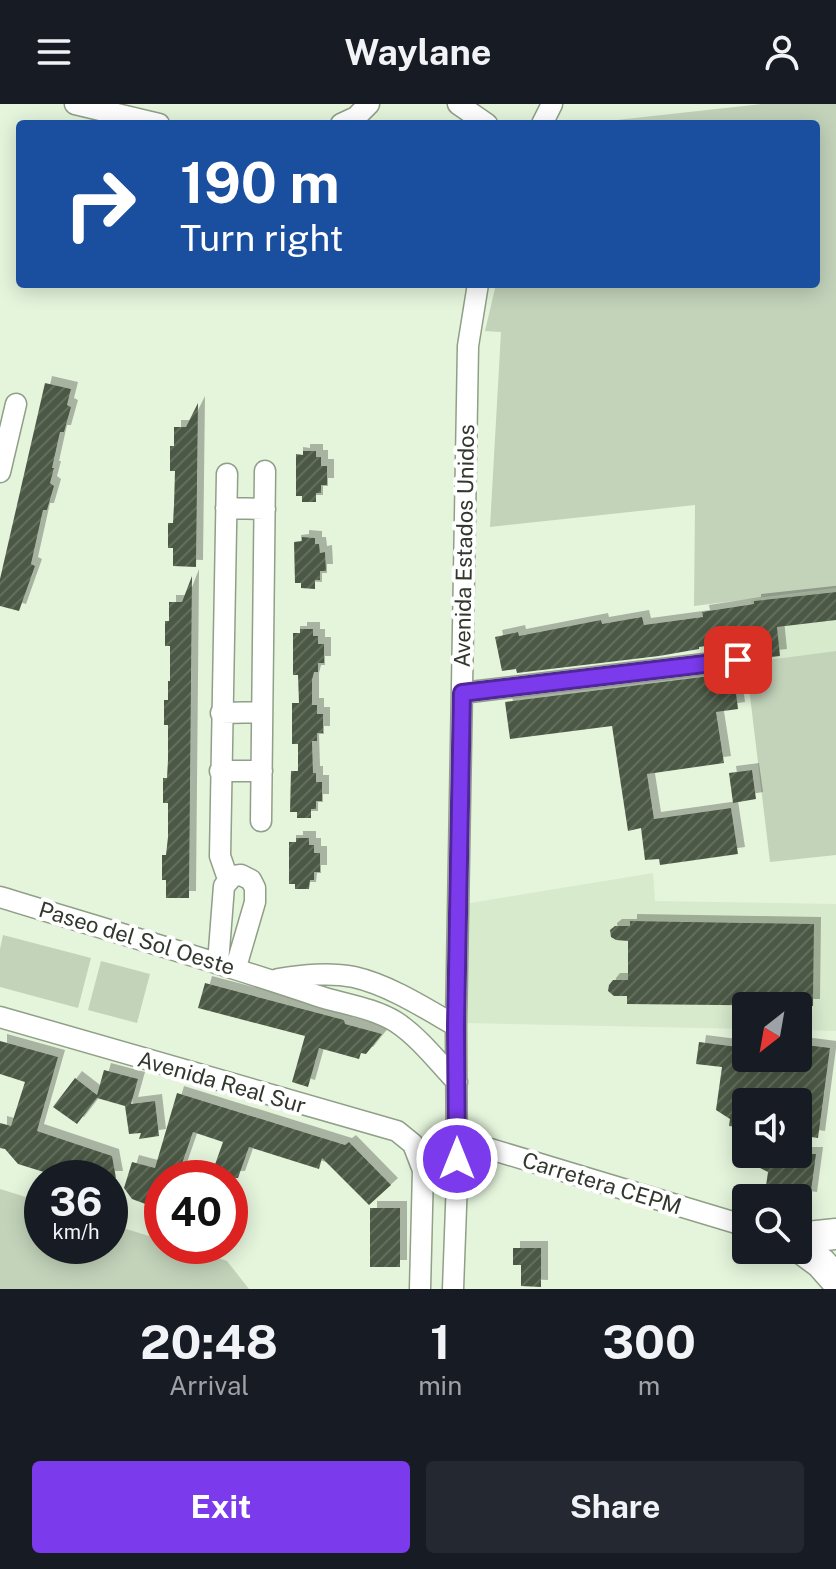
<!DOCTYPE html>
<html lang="en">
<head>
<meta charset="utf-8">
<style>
  :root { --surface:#171b24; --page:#242831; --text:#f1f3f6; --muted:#9ea1a6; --accent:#7c3aed }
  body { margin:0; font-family:"Public Sans",sans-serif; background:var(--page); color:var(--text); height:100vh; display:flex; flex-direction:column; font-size:30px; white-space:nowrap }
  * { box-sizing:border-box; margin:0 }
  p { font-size:26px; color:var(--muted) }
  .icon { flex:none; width:44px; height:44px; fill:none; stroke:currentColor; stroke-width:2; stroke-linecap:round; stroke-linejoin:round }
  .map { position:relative; height:1185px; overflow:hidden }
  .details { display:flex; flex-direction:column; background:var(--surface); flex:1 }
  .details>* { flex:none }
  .hud { position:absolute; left:16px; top:16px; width:804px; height:168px; border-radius:8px; box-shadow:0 4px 20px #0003; background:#1a4fa0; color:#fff; overflow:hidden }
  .needle { width:52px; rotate:211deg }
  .fabs { position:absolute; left:732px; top:888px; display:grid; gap:16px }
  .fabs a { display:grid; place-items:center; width:80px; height:80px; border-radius:8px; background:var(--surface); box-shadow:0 4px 20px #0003; font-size:40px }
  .speed { position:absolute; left:24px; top:1056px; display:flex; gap:16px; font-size:40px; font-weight:700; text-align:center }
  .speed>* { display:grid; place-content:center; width:104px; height:104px; border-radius:50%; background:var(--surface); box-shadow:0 4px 20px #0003; line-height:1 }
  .speed small { font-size:20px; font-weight:400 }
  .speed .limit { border:12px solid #d22; background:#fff; color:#111 }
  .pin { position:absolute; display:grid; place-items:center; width:68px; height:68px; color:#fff; margin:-34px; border-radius:16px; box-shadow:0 4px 12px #0006 }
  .me { position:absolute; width:88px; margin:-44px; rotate:0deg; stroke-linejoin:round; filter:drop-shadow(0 0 6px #0008) }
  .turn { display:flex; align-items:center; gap:28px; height:168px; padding:0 32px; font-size:36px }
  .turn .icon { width:104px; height:104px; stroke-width:2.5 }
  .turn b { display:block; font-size:56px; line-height:68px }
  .eta { display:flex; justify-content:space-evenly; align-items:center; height:136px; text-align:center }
  .eta b { font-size:48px; font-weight:700; line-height:56px }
  .cta { display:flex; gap:16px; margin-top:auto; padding:16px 32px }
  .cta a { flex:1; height:92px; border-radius:8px; background:var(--accent); color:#fff; font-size:32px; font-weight:700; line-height:92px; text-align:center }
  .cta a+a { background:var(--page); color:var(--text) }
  header { display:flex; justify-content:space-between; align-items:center; height:104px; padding:0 32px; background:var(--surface); font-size:36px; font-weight:700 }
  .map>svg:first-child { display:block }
  .built { fill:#d7eacc }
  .green { fill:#c3d3ba }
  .building { fill:url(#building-hatch); filter:url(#shadow) }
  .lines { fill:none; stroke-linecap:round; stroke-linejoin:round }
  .minor-casing { stroke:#909f88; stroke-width:23 }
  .highway-casing { stroke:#909f88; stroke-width:33 }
  .minor { stroke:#fff; stroke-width:20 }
  .highway { stroke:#fff; stroke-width:30 }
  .route-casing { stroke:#51269a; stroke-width:20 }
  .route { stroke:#7c3aed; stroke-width:14 }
  .labels { text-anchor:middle; stroke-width:8; stroke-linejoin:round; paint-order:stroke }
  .street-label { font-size:22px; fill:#32382e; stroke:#fff }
</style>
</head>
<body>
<header><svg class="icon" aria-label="menu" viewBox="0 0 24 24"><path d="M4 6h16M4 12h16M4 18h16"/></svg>Waylane<svg class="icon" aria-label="person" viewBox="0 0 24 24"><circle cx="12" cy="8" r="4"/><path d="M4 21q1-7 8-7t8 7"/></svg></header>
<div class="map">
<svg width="836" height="1185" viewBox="0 0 836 1185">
  <defs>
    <pattern id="building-hatch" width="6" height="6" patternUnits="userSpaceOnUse" patternTransform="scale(2)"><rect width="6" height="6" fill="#4c5944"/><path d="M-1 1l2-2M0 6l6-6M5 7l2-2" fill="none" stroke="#646e5d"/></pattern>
    <filter id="shadow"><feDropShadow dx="7" dy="-7" stdDeviation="0" flood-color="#0004"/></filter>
  </defs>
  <rect width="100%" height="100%" fill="#e5f5dc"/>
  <path class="built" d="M 836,484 L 836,547 L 758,558 L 751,496 Z
    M 653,769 L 655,797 L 836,800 L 836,927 L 798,926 L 798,902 L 746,902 L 746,925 L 467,919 L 464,800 Z"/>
  <path class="green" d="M 762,0 L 836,0 L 836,484 L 694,502 L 695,401 L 490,423 L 501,228 L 485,227 L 496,180 L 816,180 L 816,20 L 580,20 Z
    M 836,547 L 836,751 L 770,758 L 746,559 Z
    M 3,831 L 91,854 L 78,904 L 0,883 L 0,845 Z
    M 101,857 L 150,870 L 137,919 L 88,906 Z
    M 0,1085 L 42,1098 L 42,1142 L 110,1142 L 110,1120 L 162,1136 L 162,1142 L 181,1142 L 227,1157 L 249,1185 L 0,1185 Z"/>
  <path class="building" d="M 45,279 L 71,285 L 67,301 L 71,303 L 64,328 L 60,328 L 52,364 L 54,364 L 50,379 L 54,382 L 47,406 L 43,406 L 31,460 L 35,462 L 19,507 L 0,502 L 0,475 Z
    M 198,299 L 196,463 L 173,462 L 173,444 L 168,444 L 168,419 L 173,419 L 174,401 L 175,367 L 170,367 L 170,342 L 174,342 L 174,323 L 186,323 Z
    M 303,347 L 316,347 L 316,353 L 321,353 L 321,362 L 327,362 L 327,381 L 321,381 L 321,389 L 316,389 L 316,398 L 302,398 L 302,392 L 296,392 L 296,350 L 303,351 Z
    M 302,433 L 315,434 L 315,440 L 319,440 L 320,449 L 325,448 L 326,467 L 320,467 L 320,476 L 315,476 L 315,485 L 301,484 L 301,479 L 295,479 L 294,438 L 302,437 Z
    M 192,472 L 189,794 L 166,794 L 166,776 L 162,776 L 162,751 L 166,751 L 168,733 L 168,699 L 163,699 L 163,674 L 167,674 L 168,656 L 168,621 L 164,621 L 164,596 L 168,596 L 168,577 L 170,577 L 170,542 L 165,542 L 165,517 L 169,517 L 169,498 L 182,498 Z
    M 836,488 L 836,516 L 777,523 L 780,552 L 761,554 L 759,534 L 699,543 L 699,545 L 659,552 L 517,569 L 516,565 L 502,567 L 495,533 L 518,528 L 519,532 L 601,516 L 602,520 L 642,513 L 644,521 L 703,513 L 702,508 L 754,500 L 754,497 Z
    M 300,525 L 313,525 L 313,532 L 318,532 L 318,540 L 324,540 L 324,559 L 318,559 L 318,568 L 314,568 L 312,576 L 312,601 L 317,601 L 317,610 L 323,610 L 323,629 L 317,629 L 317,637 L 312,637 L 313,669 L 316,669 L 316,678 L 322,678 L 322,697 L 316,697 L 316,705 L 311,705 L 311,714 L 297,714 L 297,708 L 290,708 L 291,667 L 298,667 L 298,640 L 292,640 L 292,599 L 299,599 L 298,571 L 293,571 L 293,529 L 300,529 Z
    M 741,568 L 744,588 L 736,589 L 738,605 L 716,608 L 724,659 L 647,670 L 654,715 L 731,704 L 738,750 L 660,761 L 659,755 L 645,756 L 641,724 L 628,727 L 612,622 L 510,635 L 505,598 Z
    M 752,666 L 756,695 L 733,699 L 729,669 Z
    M 296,734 L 309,734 L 309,741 L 314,741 L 314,749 L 320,749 L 320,768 L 314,768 L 314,776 L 310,776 L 309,785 L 295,785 L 295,780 L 289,780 L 289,738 L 296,738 Z
    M 630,817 L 814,820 L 813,902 L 627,900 L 627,892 L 614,892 L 608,887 L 609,881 L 613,876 L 628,876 L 628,837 L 616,836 L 611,833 L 610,826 L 615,822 L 630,822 Z
    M 205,879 L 344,916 L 345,920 L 382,930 L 366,950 L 361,949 L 359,955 L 319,944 L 308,983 L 292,978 L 305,932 L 198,904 Z
    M 0,937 L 58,953 L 37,1027 L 112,1052 L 116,1074 L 72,1074 L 62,1059 L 47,1069 L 18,1060 L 5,1045 L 0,1044 L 0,1019 L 11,1022 L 25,978 L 0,970 Z
    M 699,938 L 746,944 L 746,954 L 798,954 L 798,940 L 830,944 L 818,1034 L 798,1031 L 798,998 L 746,998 L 746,1024 L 729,1022 L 730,1015 L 716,1006 L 722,963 L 696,960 Z
    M 104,966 L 138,975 L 131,1000 L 155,997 L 159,1032 L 139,1035 L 141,1029 L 129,1030 L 125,1002 L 97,994 L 77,1020 L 53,1003 L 75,974 L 97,991 Z
    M 177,989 L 345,1041 L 349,1038 L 391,1081 L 369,1101 L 322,1054 L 319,1065 L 249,1043 L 238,1074 L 218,1074 L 219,1071 L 212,1069 L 223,1038 L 193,1028 L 177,1074 L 162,1074 L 162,1096 L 159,1105 L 132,1095 L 124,1084 L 132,1058 L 155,1064 Z
    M 762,1050 L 816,1050 L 810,1095 L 765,1089 L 768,1068 L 760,1064 Z
    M 370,1104 L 400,1104 L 400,1163 L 370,1163 Z
    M 513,1144 L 541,1144 L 541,1183 L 521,1182 L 521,1161 L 513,1161 Z"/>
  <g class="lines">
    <defs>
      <path id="minor" d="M 75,0 L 159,20
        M 458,0 L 487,20
        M 341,20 L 356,13 L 369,0
        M 542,20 L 552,0
        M 0,368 L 16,300
        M 227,370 L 220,752 L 228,775
        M 226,404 L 265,405
        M 462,589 L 738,556
        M 221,609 L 262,608
        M 220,667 L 262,667
        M 261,717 L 265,367
        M 0,793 C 105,825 211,856 315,891 C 341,900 372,903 396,918 C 419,933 438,958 457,978
        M 218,859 L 224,782 L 233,772 L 241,771 L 251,776 L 255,784 L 255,798 L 236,863
        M 278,875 C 303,871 329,868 354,873 C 389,881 425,904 456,922
        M 0,913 L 397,1027 L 413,1040 L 423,1066 L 420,1185
        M 457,1035 L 746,1122
        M 453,1185 L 457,1076 L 456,922 L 468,242 L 478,180"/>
      <path id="highway" d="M 798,1134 L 836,1130
        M 798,1142 L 821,1159 L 836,1176"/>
    </defs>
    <use href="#minor" class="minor-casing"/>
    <use href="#highway" class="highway-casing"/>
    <use href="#minor" class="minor"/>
    <use href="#highway" class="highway"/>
  </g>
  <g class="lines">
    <defs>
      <path id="route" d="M 457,1055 L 456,922 L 462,589 L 738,556"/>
    </defs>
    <use href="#route" class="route-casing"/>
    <use href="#route" class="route"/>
  </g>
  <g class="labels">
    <g class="street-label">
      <text transform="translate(464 442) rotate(-89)" y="8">Avenida Estados Unidos</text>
      <text transform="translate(137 834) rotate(17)" y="8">Paseo del Sol Oeste</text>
      <text transform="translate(222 978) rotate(16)" y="8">Avenida Real Sur</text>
      <text transform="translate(602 1079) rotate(17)" y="8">Carretera CEPM</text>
    </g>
  </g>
</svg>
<div class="fabs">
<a><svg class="needle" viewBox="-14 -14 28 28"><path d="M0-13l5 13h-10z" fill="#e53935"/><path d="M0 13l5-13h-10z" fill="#9ea1a6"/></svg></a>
<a><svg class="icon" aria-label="sound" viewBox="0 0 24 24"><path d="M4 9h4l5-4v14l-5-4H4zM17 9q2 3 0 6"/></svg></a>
<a><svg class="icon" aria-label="search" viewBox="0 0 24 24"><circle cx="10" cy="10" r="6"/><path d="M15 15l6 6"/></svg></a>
</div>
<div class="speed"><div>36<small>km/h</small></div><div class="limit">40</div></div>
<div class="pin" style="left:738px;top:556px;background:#d93025"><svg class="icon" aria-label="arrive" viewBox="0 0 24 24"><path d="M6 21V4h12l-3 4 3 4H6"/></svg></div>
<svg class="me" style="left:457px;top:1055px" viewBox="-20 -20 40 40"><circle r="17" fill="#7c3aed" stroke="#fff" stroke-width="3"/><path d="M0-11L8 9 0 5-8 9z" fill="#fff"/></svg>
<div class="hud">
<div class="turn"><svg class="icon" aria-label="right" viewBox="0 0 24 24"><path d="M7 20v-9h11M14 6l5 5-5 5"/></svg><div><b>190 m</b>Turn right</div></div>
</div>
</div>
<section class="details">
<div class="eta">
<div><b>20:48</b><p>Arrival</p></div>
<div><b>1</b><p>min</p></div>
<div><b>300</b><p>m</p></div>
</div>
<div class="cta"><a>Exit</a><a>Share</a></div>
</section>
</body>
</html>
